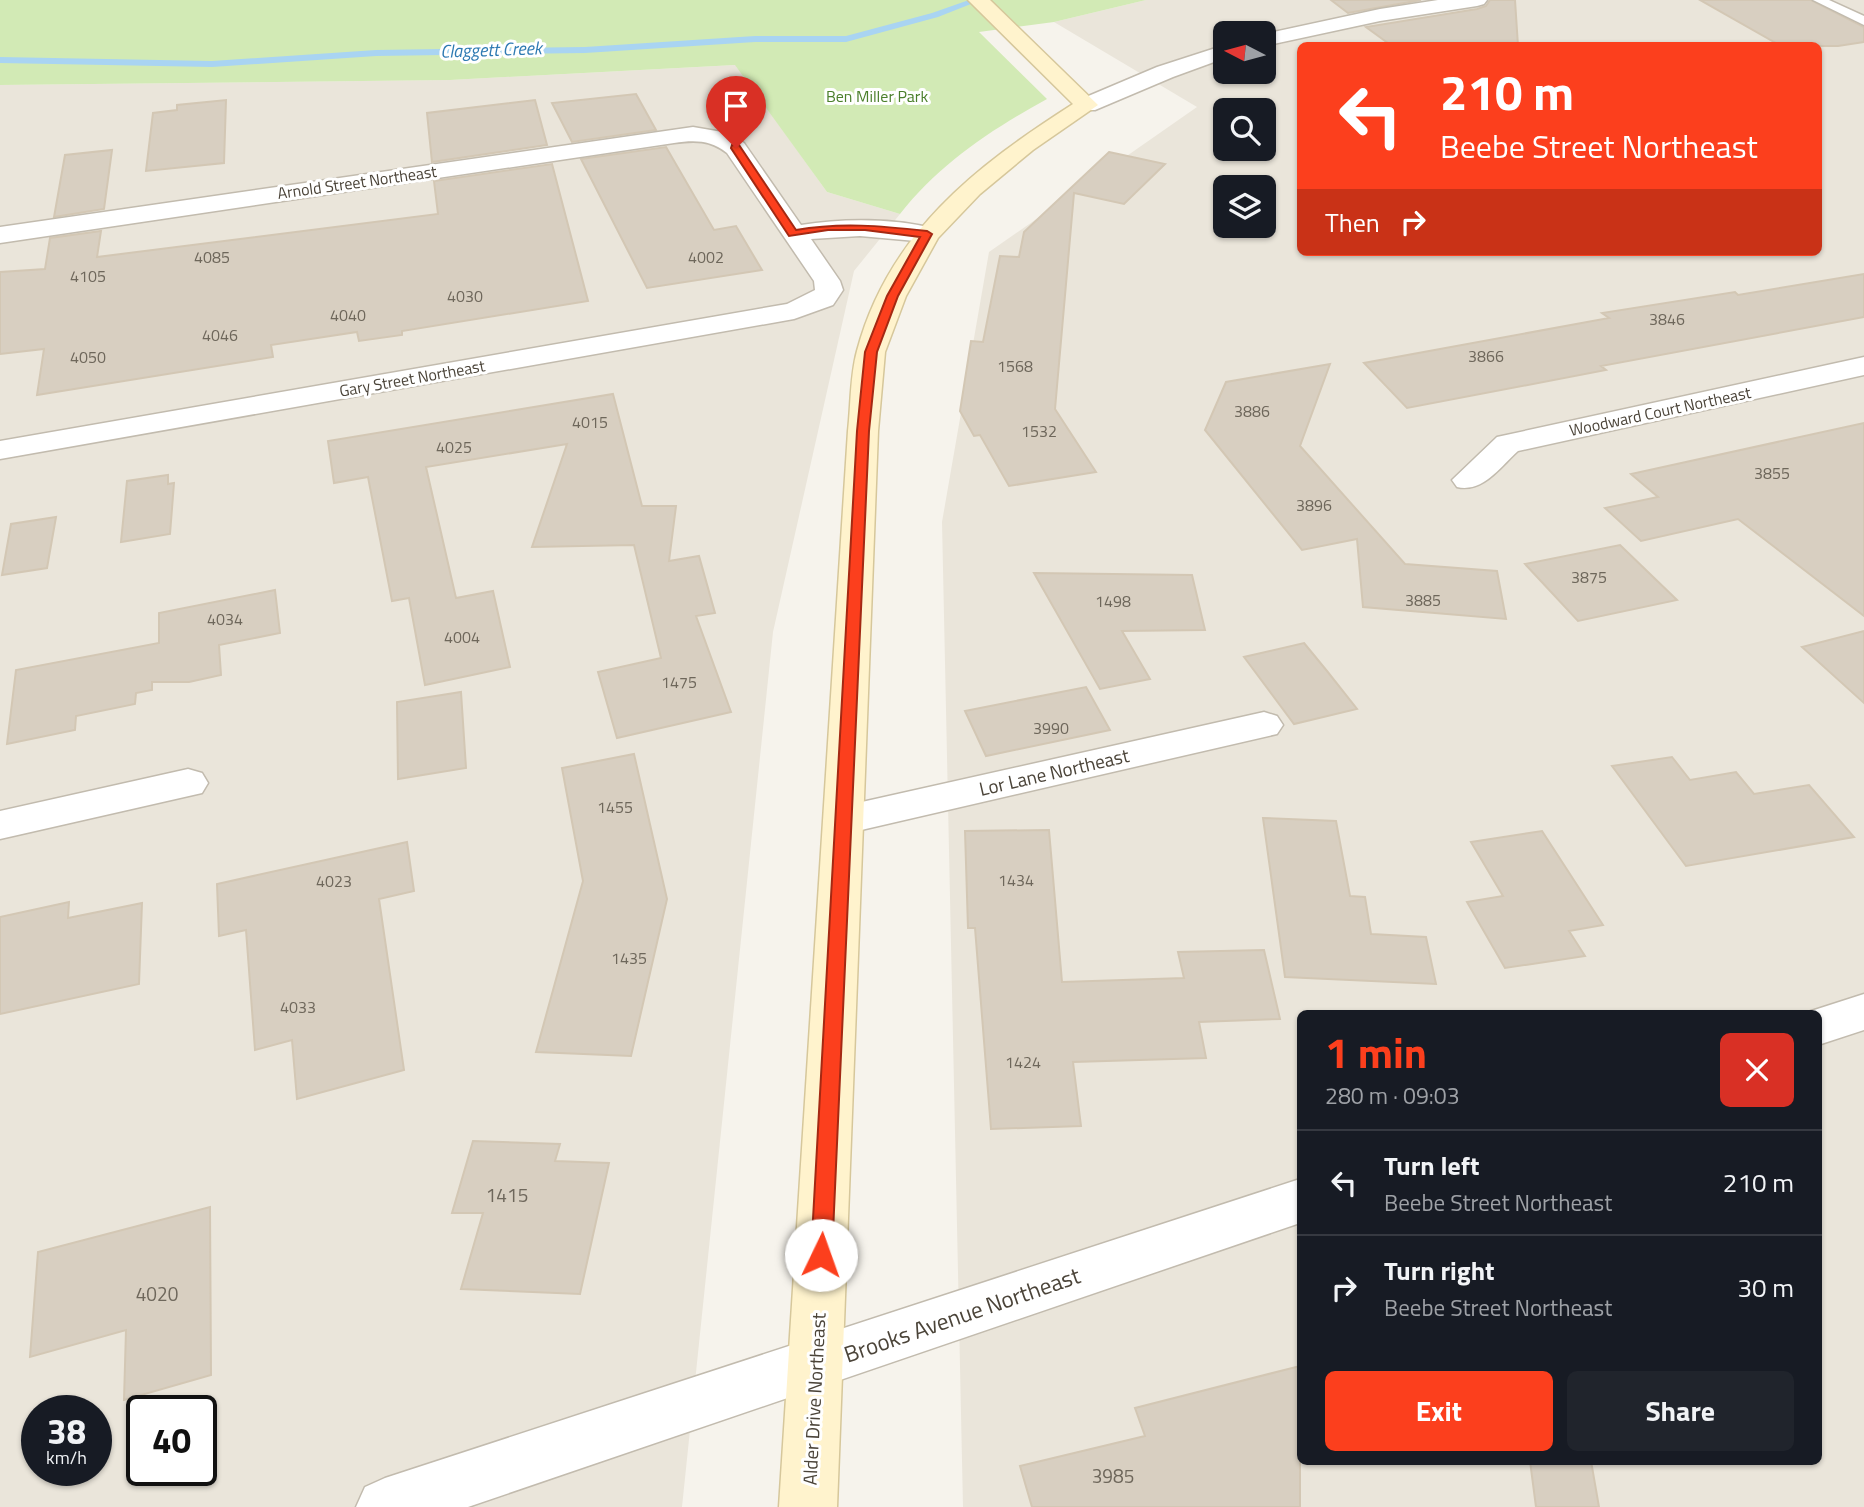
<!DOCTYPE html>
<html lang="en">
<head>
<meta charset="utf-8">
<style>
  :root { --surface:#171b24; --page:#20242c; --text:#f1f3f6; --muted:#9ea1a6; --line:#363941; --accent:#fc3f1d }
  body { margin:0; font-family:"Titillium Web",sans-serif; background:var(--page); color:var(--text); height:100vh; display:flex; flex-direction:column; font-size:26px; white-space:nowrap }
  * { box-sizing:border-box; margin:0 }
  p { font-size:23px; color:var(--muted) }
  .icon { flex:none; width:38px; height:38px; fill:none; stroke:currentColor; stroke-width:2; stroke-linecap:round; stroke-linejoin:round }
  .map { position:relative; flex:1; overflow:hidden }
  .drawer { position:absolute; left:1297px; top:1010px; width:525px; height:455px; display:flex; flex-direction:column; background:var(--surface); border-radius:10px; box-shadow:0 2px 5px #0004 }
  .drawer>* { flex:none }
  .hud { position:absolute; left:1297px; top:42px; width:525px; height:214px; border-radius:10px; box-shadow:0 2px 5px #0004; background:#fc3f1d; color:#fff; overflow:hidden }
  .needle { width:46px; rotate:276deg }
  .buttons { position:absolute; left:1213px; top:21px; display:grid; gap:14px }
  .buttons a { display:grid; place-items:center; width:63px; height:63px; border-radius:10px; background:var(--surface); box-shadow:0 2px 5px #0004; font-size:35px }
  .speed { position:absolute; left:21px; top:1395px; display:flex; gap:14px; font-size:35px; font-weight:700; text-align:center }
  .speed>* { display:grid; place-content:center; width:91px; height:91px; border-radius:50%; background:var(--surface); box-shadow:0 2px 5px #0004; line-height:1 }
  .speed small { font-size:18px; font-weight:400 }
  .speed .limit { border:4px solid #111; border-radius:10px; background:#fff; color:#111 }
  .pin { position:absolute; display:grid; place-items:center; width:60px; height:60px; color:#fff; margin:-72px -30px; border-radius:50% 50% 50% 0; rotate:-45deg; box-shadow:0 0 7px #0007 }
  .pin .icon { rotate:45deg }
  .me { position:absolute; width:77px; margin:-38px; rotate:3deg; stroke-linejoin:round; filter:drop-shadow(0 0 5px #0008) }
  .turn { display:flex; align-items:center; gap:24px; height:147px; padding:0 28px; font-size:32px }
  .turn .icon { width:91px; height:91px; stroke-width:2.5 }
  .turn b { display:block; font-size:49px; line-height:60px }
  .then { display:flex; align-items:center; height:66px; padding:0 28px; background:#0003; gap:14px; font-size:26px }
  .round { display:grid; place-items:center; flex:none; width:74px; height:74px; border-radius:10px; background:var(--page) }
  .summary { display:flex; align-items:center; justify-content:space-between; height:119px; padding:0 28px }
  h1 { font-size:42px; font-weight:700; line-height:52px; color:var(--accent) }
  .button { display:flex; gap:14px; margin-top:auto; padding:14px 28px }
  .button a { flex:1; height:80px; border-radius:10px; background:var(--accent); color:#fff; font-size:28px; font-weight:700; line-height:80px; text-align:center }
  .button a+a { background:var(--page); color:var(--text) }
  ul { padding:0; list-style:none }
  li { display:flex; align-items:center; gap:21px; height:105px; padding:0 28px; border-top:2px solid var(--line) }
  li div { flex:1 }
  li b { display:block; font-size:26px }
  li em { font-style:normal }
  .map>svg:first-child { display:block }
  .residential { fill:#eae5da; fill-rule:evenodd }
  .green { fill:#d2eab5 }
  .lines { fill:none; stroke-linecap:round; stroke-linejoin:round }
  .stream { fill:#a9d4f2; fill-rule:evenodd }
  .building { fill:#d8cfc1; stroke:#d3c7b4; stroke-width:2 }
  .lane-casing { stroke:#c2bbae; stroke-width:3 }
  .street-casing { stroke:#c2bbae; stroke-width:3 }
  .secondary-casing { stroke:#d6c79b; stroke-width:3 }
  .lane { fill:#fff; fill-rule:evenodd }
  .street { fill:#fff; fill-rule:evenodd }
  .secondary { fill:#fff3cd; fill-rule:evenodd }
  .route { fill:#fc3f1d; stroke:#a42913; stroke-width:2 }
  .labels { text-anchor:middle; stroke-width:6; stroke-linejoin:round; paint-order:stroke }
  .far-park-label { font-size:16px; fill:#4a7f2a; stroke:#fff }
  .far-street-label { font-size:16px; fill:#4b4439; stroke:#fff }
  .number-label { font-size:16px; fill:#6e675b }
  .far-water-label { font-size:18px; font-style:italic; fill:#2e7ab2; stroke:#fff }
  .street-label { font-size:19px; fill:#4b4439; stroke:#fff }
  .near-number-label { font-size:19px; fill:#6e675b }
  .near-street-label { font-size:23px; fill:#4b4439; stroke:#fff }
</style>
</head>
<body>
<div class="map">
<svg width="1864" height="1507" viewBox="0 0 1864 1507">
  <rect width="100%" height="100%" fill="#f6f3ec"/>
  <path class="residential" d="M 1146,0 L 1864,0 L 1864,1507 L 963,1507 L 942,522 L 989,252 L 1197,107 L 1054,22 ZM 1225,33 L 1264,33 L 1264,72 L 1225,72 ZM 1300,46 L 1818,46 L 1818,252 L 1300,252 ZM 1225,110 L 1264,110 L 1264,149 L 1225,149 ZM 1225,187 L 1264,187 L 1264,226 L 1225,226 ZM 1300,1013 L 1818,1013 L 1818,1461 L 1300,1461 Z
    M 736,65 L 827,192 L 900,214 L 854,271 L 773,632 L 682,1507 L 0,1507 L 0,85 L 450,80 ZM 37,1410 L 96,1410 L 96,1470 L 37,1470 ZM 142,1410 L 201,1410 L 201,1470 L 142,1470 Z"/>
  <path class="green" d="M 0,0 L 1146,0 L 1054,22 L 979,32 L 1047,99 C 992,129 939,164 900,214 L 827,192 L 735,65 L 450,80 L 0,85 Z"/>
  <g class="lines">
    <path class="stream" d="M 969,0 L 981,0 L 938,17 L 846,42 L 755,42 L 585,53 L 376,56 L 212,67 L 0,63 L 0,57 L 212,61 L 376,50 L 585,47 L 755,36 L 846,36 L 932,13 Z"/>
  </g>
  <path class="building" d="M 1331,0 L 1421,0 L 1348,13 Z
    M 1490,0 L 1515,0 L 1518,46 L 1392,46 L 1366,27 L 1477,9 L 1486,6 Z
    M 1700,0 L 1811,0 L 1864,27 L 1864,42 L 1838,46 L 1781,46 Z
    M 636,94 L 656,130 L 572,142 L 552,103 Z
    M 226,100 L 224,163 L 146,171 L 153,113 L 177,110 L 177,105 Z
    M 535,100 L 547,145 L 432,162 L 427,113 Z
    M 666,147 L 714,230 L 736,226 L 762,270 L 647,288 L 581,159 Z
    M 112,150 L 104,209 L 54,217 L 65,155 Z
    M 1109,152 L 1165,164 L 1124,204 L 1074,193 L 1055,409 L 1096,472 L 1009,486 L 980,435 L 974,436 L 960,411 L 971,341 L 983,342 L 1000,256 L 1019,257 L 1024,232 Z
    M 552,164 L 588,301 L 402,331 L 402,335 L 359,341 L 357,332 L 271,345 L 273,357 L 37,395 L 44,349 L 0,354 L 0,272 L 45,269 L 50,238 L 101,231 L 97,257 L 438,214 L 434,181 Z
    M 1864,274 L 1864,317 L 1601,366 L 1606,370 L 1407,408 L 1364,363 L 1609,318 L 1602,313 L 1735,292 L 1738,295 Z
    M 1330,364 L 1300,446 L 1405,564 L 1497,571 L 1506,619 L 1363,607 L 1357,539 L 1302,550 L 1205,430 L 1226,382 Z
    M 613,394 L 642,506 L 676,506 L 669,561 L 699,556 L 715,613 L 696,616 L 731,712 L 617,738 L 598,672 L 661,658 L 634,545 L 532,547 L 567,444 L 426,467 L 456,598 L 493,591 L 510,667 L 425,685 L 409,598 L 392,601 L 368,477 L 334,483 L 328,441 Z
    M 1864,423 L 1864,616 L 1738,519 L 1641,541 L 1605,508 L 1658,497 L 1631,474 Z
    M 168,475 L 168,484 L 174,483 L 170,534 L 121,542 L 127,481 Z
    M 56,517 L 47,568 L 2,575 L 11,524 Z
    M 1620,545 L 1677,600 L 1578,621 L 1525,564 Z
    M 1034,573 L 1192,575 L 1205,630 L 1122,631 L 1150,679 L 1100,689 Z
    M 275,590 L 280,633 L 219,645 L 221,675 L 189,682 L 152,682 L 152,690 L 136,693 L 135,704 L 76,716 L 75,730 L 7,744 L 16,670 L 159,643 L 159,613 Z
    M 1864,631 L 1864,703 L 1802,647 Z
    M 1304,643 L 1327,671 L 1357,709 L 1294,724 L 1244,657 Z
    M 1086,687 L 1110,730 L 986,756 L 965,711 Z
    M 461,692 L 466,768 L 398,779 L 397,702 Z
    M 634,754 L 667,899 L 631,1056 L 536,1052 L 583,881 L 562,768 Z
    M 1672,757 L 1690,780 L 1736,772 L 1754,794 L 1809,785 L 1854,837 L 1686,866 L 1612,766 Z
    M 1263,818 L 1336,821 L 1350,896 L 1365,897 L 1371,934 L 1426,937 L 1436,984 L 1285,977 Z
    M 1049,830 L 1062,982 L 1184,978 L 1178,952 L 1264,950 L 1280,1019 L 1199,1022 L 1206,1058 L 1073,1062 L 1081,1126 L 991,1129 L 975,928 L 968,928 L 965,831 Z
    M 1542,831 L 1603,925 L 1569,931 L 1585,956 L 1505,968 L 1467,902 L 1503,896 L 1471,842 Z
    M 407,842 L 414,891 L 379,899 L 404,1070 L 297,1099 L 292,1040 L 255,1050 L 246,930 L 219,936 L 217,884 Z
    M 69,902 L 68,918 L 142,903 L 139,984 L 0,1014 L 0,917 Z
    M 473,1141 L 560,1144 L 555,1161 L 609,1163 L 580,1294 L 461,1289 L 483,1213 L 452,1213 Z
    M 210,1207 L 211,1375 L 124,1400 L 126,1330 L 30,1357 L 38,1252 Z
    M 1300,1366 L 1300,1507 L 1032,1507 L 1020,1466 L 1145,1436 L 1135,1408 Z
    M 1530,1461 L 1591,1461 L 1599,1507 L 1536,1507 Z"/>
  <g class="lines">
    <defs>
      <path id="lane" d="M 1813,0 L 1829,0 L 1864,16 L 1864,25 Z"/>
      <path id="street" d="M 1438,0 L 1487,0 L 1484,4 L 1477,6 L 1380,21 L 1264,46 L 1264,34 L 1380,9 Z
        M 1225,45 L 1225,58 L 1173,77 L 1095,110 L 1079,110 L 1076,105 L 1079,100 L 1157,67 Z
        M 693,127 L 728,133 L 744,143 L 801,225 C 844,218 894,218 936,229 L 940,234 L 936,239 L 927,242 L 860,236 L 811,239 L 840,281 L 843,290 L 833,305 L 794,319 L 0,459 L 0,441 L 787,304 L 815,290 L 814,281 L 727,153 C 710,140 695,140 674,143 L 0,243 L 0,227 Z
        M 1864,357 L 1864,375 L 1518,451 C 1500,467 1483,493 1457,487 L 1452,480 L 1497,437 Z
        M 1264,712 L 1277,716 L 1283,725 L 1277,734 L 844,834 L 830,830 L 824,820 L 830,810 L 844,806 Z
        M 188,769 L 202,773 L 208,783 L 202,793 L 0,839 L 0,811 Z
        M 1864,994 L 1864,1030 L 1818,1045 L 1818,1013 L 1805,1013 Z
        M 1300,1179 L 1300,1223 L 468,1507 L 356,1507 L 365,1487 L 385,1478 Z"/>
      <path id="secondary" d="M 968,0 L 990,0 L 1098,105 L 1033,150 L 980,194 L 938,238 L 906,296 L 885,352 L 878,431 L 837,1507 L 779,1507 L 848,431 C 851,405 850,376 857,351 C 888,234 976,166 1073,104 Z"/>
    </defs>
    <use href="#lane" class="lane-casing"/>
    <use href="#street" class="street-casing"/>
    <use href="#secondary" class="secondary-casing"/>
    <use href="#lane" class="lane"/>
    <use href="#street" class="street"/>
    <use href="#secondary" class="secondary"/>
  </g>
  <path class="route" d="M 732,145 L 739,145 L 796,230 C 841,222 882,226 927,231 L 932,234 L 898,296 L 877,352 L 869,431 L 832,1255 L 829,1262 L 821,1265 L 814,1262 L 811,1255 L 857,431 L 865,352 L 887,296 L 920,237 L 865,230 L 828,230 L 789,236 L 731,148 Z"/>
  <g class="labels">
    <g class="far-park-label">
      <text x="877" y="102">Ben Miller Park</text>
    </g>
    <g class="far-street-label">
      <text transform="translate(357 182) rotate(-8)" y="6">Arnold Street Northeast</text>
      <text transform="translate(412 378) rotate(-10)" y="6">Gary Street Northeast</text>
      <text transform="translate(1660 411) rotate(-12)" y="6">Woodward Court Northeast</text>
    </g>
    <g class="number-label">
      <text x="212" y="263">4085</text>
      <text x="706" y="263">4002</text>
      <text x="88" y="282">4105</text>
      <text x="465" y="302">4030</text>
      <text x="348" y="321">4040</text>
      <text x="1667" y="325">3846</text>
      <text x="220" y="341">4046</text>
      <text x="1486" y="362">3866</text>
      <text x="88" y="363">4050</text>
      <text x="1015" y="372">1568</text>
      <text x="1252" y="417">3886</text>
      <text x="590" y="428">4015</text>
      <text x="1039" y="437">1532</text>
      <text x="454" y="453">4025</text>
      <text x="1772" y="479">3855</text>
      <text x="1314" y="511">3896</text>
      <text x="1589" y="583">3875</text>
      <text x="1423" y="606">3885</text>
      <text x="1113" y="607">1498</text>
      <text x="225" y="625">4034</text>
      <text x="462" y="643">4004</text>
      <text x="679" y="688">1475</text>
      <text x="1051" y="734">3990</text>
      <text x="615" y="813">1455</text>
      <text x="1016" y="886">1434</text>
      <text x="334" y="887">4023</text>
      <text x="629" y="964">1435</text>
      <text x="298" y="1013">4033</text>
      <text x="1023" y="1068">1424</text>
    </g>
    <g class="far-water-label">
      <text transform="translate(491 50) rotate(-2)" y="6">Claggett Creek</text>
    </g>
    <g class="street-label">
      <text transform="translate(1054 772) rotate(-13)" y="7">Lor Lane Northeast</text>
      <text transform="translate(814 1399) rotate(-87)" y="7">Alder Drive Northeast</text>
    </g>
    <g class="near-number-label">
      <text x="507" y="1202">1415</text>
      <text x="157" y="1301">4020</text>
      <text x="1113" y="1483">3985</text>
    </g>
    <g class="near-street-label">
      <text transform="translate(962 1315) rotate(-19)" y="8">Brooks Avenue Northeast</text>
    </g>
  </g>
</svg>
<div class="buttons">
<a><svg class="needle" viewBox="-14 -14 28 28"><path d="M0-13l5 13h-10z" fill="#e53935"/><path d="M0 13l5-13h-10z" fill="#9ea1a6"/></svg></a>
<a><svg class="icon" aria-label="search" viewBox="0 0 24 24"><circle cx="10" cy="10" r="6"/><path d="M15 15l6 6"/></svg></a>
<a><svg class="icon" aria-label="layers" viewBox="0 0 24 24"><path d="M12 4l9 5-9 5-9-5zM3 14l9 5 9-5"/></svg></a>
</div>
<div class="speed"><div>38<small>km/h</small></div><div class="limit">40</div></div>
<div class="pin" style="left:736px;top:148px;background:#d93025"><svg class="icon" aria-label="arrive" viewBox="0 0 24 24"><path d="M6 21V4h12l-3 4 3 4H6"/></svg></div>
<svg class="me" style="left:821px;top:1255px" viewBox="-20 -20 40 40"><circle r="19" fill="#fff"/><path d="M0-13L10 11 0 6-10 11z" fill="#fc3f1d"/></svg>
<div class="hud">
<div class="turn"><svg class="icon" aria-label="left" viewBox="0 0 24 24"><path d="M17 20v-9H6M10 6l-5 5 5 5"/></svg><div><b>210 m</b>Beebe Street Northeast</div></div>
<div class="then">Then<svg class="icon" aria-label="right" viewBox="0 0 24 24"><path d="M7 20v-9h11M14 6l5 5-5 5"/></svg></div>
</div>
<section class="drawer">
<div class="summary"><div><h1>1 min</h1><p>280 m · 09:03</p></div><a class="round" style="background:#d93025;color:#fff"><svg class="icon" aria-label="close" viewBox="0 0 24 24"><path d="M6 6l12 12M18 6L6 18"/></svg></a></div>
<ul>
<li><svg class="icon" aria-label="left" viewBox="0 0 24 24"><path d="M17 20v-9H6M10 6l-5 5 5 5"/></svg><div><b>Turn left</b><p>Beebe Street Northeast</p></div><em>210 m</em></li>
<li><svg class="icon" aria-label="right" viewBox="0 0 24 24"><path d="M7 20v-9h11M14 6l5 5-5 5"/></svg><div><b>Turn right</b><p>Beebe Street Northeast</p></div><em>30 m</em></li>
</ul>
<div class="button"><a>Exit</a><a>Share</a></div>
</section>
</div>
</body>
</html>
